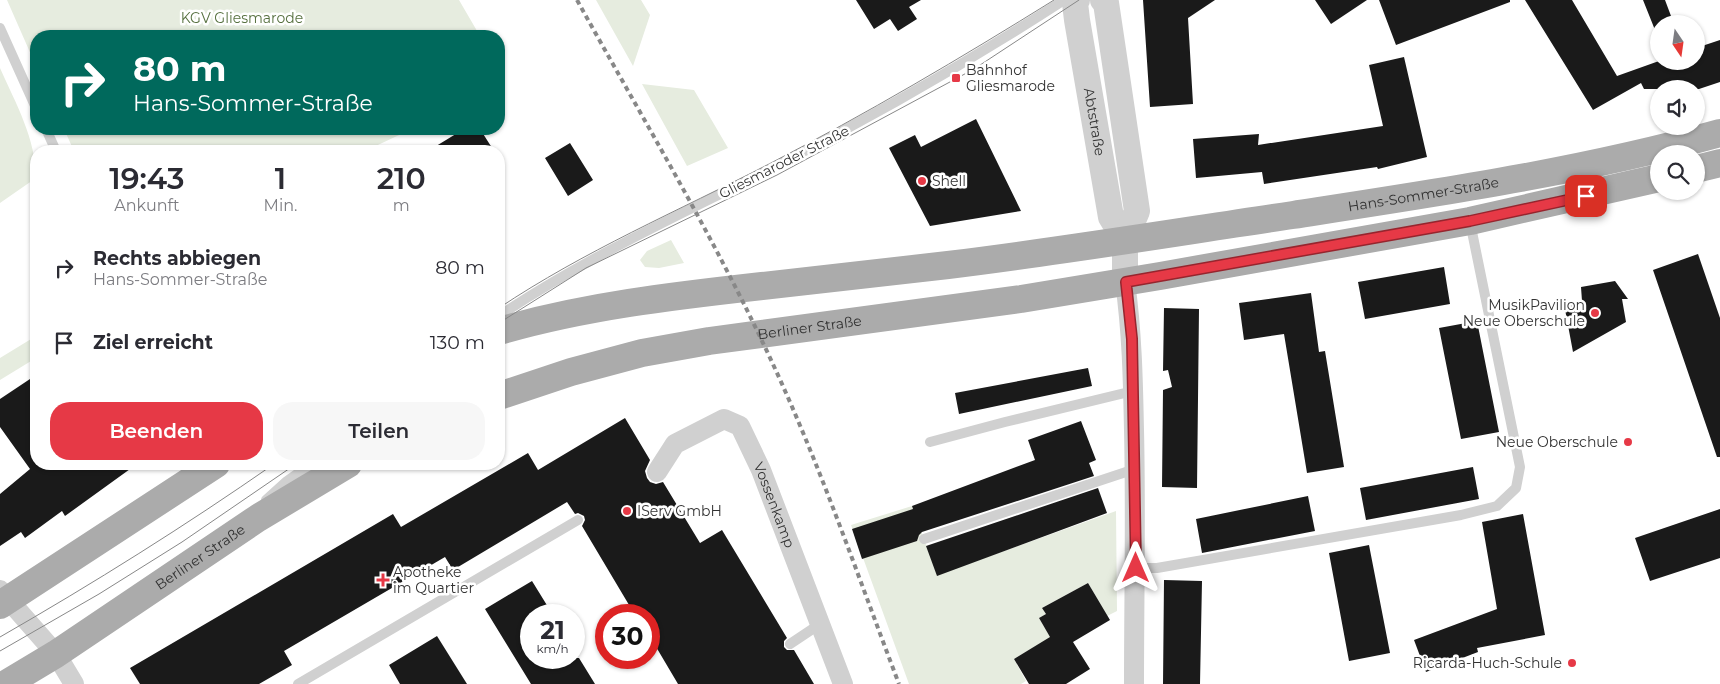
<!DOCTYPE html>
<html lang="de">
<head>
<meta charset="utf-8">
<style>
  :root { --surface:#fff; --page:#f7f7f7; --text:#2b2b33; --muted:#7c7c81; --accent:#e63946 }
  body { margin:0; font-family:Montserrat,sans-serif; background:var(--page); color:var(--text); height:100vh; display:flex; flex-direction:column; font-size:19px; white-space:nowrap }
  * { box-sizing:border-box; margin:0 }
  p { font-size:16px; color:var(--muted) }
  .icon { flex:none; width:28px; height:28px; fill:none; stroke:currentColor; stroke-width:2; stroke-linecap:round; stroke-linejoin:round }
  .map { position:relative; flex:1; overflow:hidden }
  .details { position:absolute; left:30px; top:145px; width:475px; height:325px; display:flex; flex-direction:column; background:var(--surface); border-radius:20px; box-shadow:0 1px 4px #0004 }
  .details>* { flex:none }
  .banner { position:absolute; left:30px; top:30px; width:475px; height:105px; border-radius:20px; box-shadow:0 1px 4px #0004; background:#00695c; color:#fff; overflow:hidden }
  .needle { width:32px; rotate:167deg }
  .controls { position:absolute; left:1650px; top:15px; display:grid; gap:10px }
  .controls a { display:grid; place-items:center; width:55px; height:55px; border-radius:50%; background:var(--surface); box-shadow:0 1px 4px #0004; font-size:25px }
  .speed { position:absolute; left:520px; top:604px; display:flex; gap:10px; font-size:25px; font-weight:700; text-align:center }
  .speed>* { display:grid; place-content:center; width:65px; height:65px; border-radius:50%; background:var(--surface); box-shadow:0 1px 4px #0004; line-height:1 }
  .speed small { font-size:12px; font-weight:400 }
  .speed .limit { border:8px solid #d22; background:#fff; color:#111 }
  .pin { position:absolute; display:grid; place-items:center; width:42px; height:42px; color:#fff; margin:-21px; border-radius:10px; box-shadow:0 2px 8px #0006 }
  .me { position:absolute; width:55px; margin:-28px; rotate:0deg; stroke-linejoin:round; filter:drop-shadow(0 0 4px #0008) }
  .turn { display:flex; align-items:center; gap:18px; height:105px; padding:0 20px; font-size:22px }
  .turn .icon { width:65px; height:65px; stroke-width:2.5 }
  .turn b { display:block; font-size:35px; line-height:42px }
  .eta { display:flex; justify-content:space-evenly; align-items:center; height:85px; text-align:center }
  .eta b { font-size:30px; font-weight:600; line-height:35px }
  .primary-button { display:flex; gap:10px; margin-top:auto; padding:10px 20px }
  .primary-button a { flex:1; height:58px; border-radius:20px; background:var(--accent); color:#fff; font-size:20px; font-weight:600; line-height:58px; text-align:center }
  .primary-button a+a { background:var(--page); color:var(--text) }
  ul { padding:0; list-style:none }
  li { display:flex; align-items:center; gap:15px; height:75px; padding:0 20px }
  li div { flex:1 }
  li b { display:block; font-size:19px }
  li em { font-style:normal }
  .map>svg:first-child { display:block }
  .green { fill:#e6ecdf }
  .building { fill:#1a1a1a }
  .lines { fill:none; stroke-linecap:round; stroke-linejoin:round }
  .service { stroke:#d0d0d0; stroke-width:10 }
  .minor { stroke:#d0d0d0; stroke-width:20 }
  .tertiary { stroke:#d0d0d0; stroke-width:26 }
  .primary { stroke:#ababab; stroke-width:28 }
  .tram { stroke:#888; stroke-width:1 }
  .rail { stroke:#888; stroke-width:4; stroke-dasharray:5 4; stroke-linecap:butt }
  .route-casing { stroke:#96252e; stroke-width:12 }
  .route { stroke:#e63946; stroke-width:9 }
  .poi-dot { fill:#e63946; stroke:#fff; stroke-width:2 }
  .labels { text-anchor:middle; stroke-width:5; stroke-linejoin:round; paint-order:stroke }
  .park-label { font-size:14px; fill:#56703f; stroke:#fff }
  .poi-label { font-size:14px; fill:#333; stroke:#fff; text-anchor:start }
  .street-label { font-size:14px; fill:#333; stroke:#fff }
</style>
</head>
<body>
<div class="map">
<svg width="1720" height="684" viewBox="0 0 1720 684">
  <rect width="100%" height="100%" fill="#fff"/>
  <path class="green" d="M 7,0 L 459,0 L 480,36 L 36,36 L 36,66 Z
    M 596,0 L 641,0 L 650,15 L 633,66 Z
    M 0,68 C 16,104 36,139 36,178 L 0,203 Z
    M 642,84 L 694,90 L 728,148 L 687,166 Z
    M 64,129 L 412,129 L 365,151 L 74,151 Z
    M 671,240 L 684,263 L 659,268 L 645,267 L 640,260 L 647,251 Z
    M 36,336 L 36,358 L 0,380 L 0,358 Z
    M 912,506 L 937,575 L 1116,511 L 1117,611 L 1107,616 L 1088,583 L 1042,608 L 1046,614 L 1039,618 L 1062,656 L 1041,643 L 1014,659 L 1026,681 L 1021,684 L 909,684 L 851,525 Z"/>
  <path class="building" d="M 856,0 L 921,0 L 909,7 L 917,19 L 898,31 L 890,19 L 874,29 Z
    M 1143,0 L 1215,0 L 1188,18 L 1193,104 L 1150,107 Z
    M 1315,0 L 1367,0 L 1331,24 Z
    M 1379,0 L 1510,0 L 1510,2 L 1396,45 Z
    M 1525,0 L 1572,0 L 1617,76 L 1659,61 L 1696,61 L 1696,48 L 1720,40 L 1720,82 L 1699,89 L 1644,89 L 1641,83 L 1593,110 Z
    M 1643,0 L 1665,0 L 1674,24 L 1659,24 L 1659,40 Z
    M 1404,57 L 1427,157 L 1378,169 L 1377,167 L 1264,184 L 1262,172 L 1196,178 L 1193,139 L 1259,134 L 1258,145 L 1383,126 L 1369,65 Z
    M 976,119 L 1021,211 L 930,226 L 889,148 L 915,135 L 921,147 Z
    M 464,129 L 480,129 L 494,151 L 428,151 Z
    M 570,143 L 593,180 L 568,196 L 545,158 Z
    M 1698,254 L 1720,318 L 1720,457 L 1717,457 L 1653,270 Z
    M 1444,267 L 1450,304 L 1365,319 L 1358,282 Z
    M 1615,281 L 1628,299 L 1622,299 L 1626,322 L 1573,352 L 1564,304 L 1582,301 L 1581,287 Z
    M 1311,293 L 1319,352 L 1325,351 L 1344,467 L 1307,473 L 1284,334 L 1244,340 L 1239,303 Z
    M 1164,308 L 1199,309 L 1197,488 L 1162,487 L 1163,390 L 1172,387 L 1168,370 L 1163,371 Z
    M 1477,321 L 1499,432 L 1461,439 L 1439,328 Z
    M 1088,368 L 1092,386 L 959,414 L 955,393 Z
    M 36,375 L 36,464 L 137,464 L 65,516 L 62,511 L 25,538 L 21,532 L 0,546 L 0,494 L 30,469 L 0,427 L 0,399 Z
    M 625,418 L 650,460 L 645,471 L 647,478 L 650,482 L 656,484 L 663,482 L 700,543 L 722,530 L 787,638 L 784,641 L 784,647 L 787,650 L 794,650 L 814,684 L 678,684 L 649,635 L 649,615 L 635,615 L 582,526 L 585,520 L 584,516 L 578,513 L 575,514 L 567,502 L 453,570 L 445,557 L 284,651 L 292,665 L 259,684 L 140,684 L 130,668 L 393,514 L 401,527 L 528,453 L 538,470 Z
    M 1081,421 L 1096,460 L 1089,463 L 1094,476 L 922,532 L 919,535 L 917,541 L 862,559 L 852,529 L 913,509 L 912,506 L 1035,460 L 1028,440 Z
    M 1473,467 L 1479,499 L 1366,520 L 1360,488 Z
    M 1098,488 L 1107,513 L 937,576 L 926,546 Z
    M 1308,496 L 1315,531 L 1202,553 L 1196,519 Z
    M 1720,509 L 1720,558 L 1650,581 L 1635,538 Z
    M 1523,514 L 1545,635 L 1477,648 L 1478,652 L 1426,672 L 1414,640 L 1497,609 L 1482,522 Z
    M 1369,545 L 1390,653 L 1349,661 L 1329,553 Z
    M 1164,580 L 1202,581 L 1200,684 L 1163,684 Z
    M 532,581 L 553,615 L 531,615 L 531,658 L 579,658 L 595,684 L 531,684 L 485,609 Z
    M 1088,583 L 1110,620 L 1073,642 L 1090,669 L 1066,684 L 1029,684 L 1014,659 L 1050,637 L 1039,618 L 1046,614 L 1042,608 Z
    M 437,636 L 467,684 L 400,684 L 389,665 Z"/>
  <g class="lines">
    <path class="service" d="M 0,28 L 36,108
      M 46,129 L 56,151
      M 499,316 C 585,258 680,215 772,168 C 872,117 970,61 1064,0
      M 930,442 L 1005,422 L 1133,391
      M 266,500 L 287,481 L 311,464
      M 924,539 L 1135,469
      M 1135,568 L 1157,568 L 1461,515 L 1497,506 L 1516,488 L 1520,467 L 1470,222
      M 790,644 L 820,624
      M 298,684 L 578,520"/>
    <g class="minor">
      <path d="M 1125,282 C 1132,332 1133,380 1134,430 C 1136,515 1134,599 1134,684"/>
      <path id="s1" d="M 657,472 L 675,444 L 724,419 L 740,426 L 761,470 L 843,684"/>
      <path d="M 0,590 L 56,654 L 74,684"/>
    </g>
    <g class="tertiary">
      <path id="s2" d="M 1077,0 L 1075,3 L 1077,20 L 1111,217 L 1125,240"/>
      <path d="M 1103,0 L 1106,3 L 1137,211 L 1125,240 L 1125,282"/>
    </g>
    <g class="primary">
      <path d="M 1696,169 L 1720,163"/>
      <path id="s3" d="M 499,331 C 585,306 673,296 762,286 C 824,279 886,272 948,265 C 1063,251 1178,232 1293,215 C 1436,193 1580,172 1720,133"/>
      <path id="s4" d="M 499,396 L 571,372 L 642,353 L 709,341 L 1021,299 L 1160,276 L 1470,221 L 1659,178"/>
      <path d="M 0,605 L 216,464"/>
      <path id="s5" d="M 6,684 L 56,654 L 258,518 L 348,464"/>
    </g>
    <path class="tram" d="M 499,308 C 584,251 678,211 769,164 C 866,114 961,58 1054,0
      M 499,323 L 586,268 L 777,175 L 974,69 L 1079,0
      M 0,637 C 94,583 185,526 274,464
      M 0,651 L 99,594 L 182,542 L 296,464"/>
    <path class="rail" d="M 577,0 C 649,130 726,257 786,393 C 828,488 862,587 899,684"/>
  </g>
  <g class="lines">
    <defs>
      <path id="route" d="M 1136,568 L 1132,339 L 1126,282 L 1470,221 L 1586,196"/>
    </defs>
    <use href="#route" class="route-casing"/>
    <use href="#route" class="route"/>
  </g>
  <g class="poi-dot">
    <rect x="951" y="73" width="10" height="10" rx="2.5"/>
    <circle cx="922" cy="181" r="5"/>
    <circle cx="1595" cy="313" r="5"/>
    <circle cx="1628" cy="442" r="5"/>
    <circle cx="627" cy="511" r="5"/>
    <path d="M380.5 572.5h5v5h5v5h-5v5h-5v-5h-5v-5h5z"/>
    <circle cx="1572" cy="663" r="5"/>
  </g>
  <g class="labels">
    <g class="park-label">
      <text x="242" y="23">KGV Gliesmarode</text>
    </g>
    <g class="poi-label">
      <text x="966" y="75">Bahnhof<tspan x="966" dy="16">Gliesmarode</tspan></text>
      <text x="932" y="186">Shell</text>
      <text x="1585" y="310" text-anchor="end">MusikPavilion<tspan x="1585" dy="16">Neue Oberschule</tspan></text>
      <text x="1618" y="447" text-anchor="end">Neue Oberschule</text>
      <text x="637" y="516">IServ GmbH</text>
      <text x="393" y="577">Apotheke<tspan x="393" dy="16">im Quartier</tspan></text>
      <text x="1562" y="668" text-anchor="end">Ricarda-Huch-Schule</text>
    </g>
    <g class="street-label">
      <text dy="5" stroke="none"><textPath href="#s2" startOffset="124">Abtstraße</textPath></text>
      <text transform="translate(784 162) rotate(-27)" y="5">Gliesmaroder Straße</text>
      <text dy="5" stroke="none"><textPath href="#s3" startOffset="935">Hans-Sommer-Straße</textPath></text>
      <text dy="5" stroke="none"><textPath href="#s4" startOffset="319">Berliner Straße</textPath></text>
      <text dy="5" stroke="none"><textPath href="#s1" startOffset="192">Vossenkamp</textPath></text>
      <text dy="5" stroke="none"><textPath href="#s5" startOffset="232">Berliner Straße</textPath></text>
    </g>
  </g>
</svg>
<div class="controls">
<a><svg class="needle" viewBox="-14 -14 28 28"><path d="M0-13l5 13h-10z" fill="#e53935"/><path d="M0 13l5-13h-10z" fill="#7c7c81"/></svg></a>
<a><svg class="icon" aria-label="sound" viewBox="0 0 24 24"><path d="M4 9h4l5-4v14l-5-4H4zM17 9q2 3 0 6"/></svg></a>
<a><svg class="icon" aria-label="search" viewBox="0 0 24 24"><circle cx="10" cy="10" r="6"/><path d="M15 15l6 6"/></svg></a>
</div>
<div class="speed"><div>21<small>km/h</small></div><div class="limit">30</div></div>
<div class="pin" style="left:1586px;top:196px;background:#d93025"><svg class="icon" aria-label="arrive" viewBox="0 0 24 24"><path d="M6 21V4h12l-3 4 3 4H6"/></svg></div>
<svg class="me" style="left:1136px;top:568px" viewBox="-20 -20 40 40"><path d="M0-17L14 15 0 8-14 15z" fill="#e63946" stroke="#fff" stroke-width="4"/></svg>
<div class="banner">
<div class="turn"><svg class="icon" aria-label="right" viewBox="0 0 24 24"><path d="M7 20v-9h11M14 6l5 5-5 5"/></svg><div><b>80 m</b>Hans-Sommer-Straße</div></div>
</div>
<section class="details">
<div class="eta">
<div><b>19:43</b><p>Ankunft</p></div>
<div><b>1</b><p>Min.</p></div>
<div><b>210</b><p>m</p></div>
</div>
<ul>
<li><svg class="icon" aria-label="right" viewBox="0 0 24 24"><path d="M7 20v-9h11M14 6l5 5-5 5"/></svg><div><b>Rechts abbiegen</b><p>Hans-Sommer-Straße</p></div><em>80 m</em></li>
<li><svg class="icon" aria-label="arrive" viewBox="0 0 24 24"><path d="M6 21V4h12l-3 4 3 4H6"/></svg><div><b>Ziel erreicht</b></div><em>130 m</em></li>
</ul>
<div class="primary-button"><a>Beenden</a><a>Teilen</a></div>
</section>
</div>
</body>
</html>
